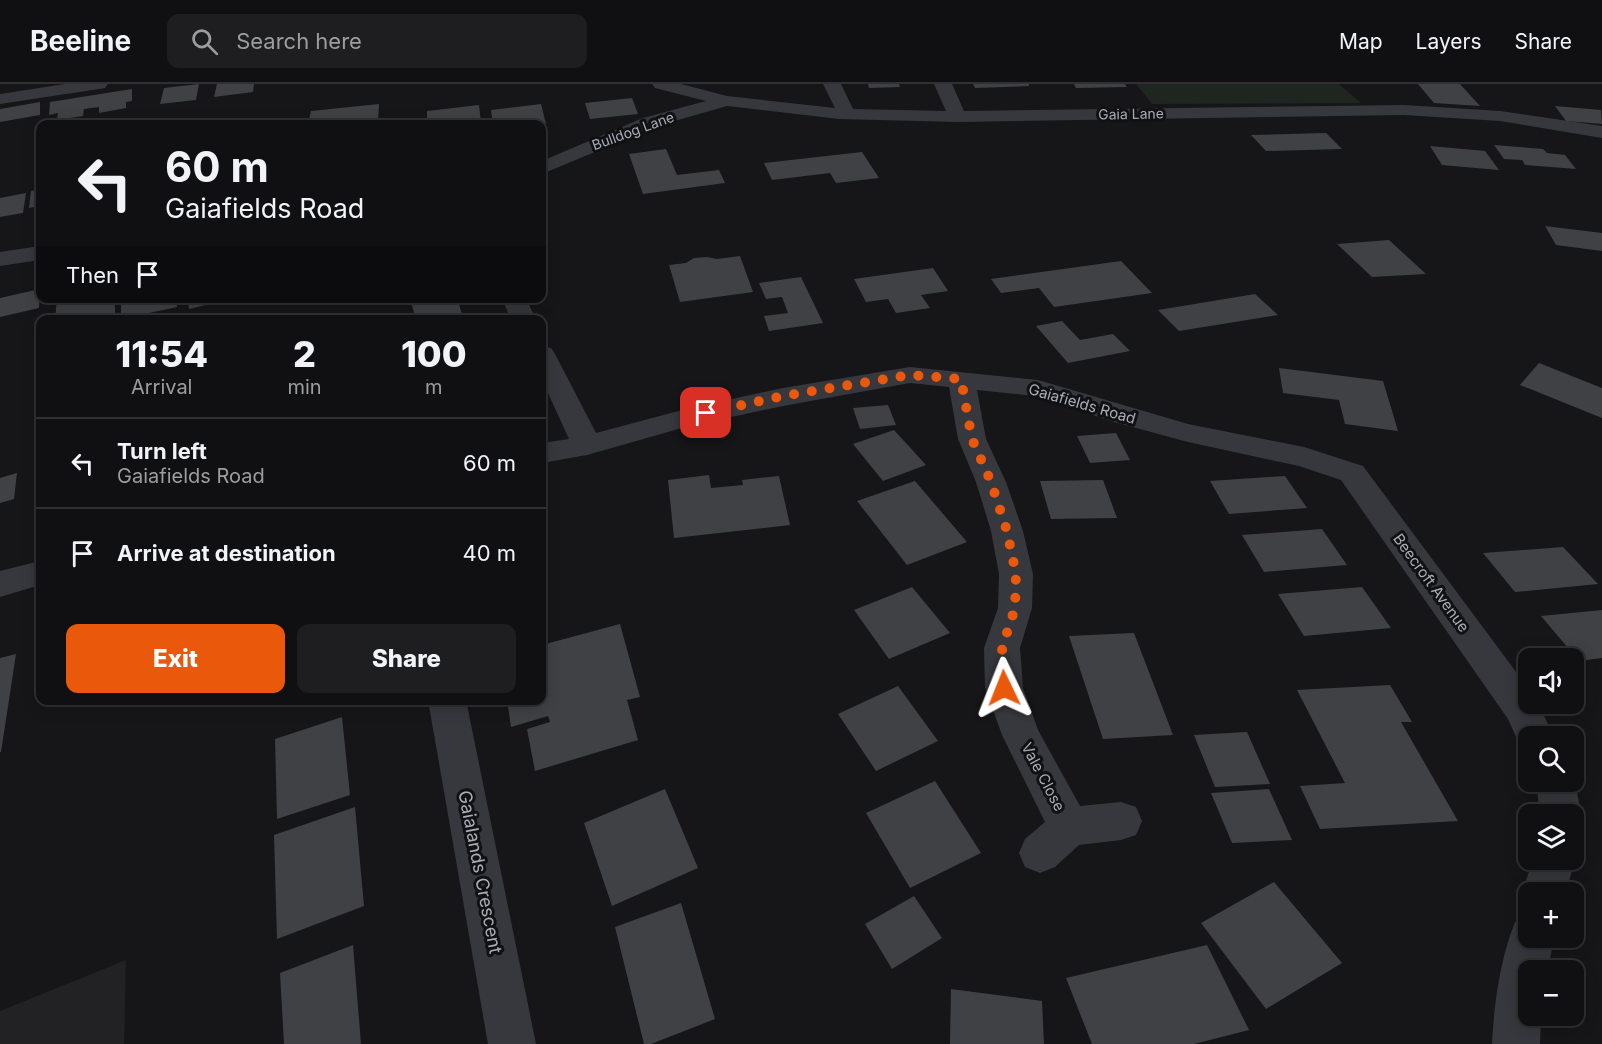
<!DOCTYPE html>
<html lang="en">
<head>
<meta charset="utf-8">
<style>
  :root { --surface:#101012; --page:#1e1e20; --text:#f1f3f6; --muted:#9c9d9f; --line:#303032; --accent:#ea580c }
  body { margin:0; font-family:Inter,sans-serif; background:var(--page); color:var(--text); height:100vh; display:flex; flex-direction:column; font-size:22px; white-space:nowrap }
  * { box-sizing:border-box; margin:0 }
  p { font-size:20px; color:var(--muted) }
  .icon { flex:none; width:33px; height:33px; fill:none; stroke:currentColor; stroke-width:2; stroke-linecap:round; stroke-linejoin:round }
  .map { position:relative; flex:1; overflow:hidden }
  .side { position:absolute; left:36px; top:231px; width:510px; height:390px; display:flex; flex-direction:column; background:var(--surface); border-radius:12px; box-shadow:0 3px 15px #0003,0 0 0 2px var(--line) }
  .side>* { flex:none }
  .top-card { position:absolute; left:36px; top:36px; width:510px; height:183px; border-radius:12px; box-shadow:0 3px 15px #0003,0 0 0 2px var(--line); background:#101012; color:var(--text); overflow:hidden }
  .buttons { position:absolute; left:1518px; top:564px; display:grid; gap:12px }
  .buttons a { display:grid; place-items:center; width:66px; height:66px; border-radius:12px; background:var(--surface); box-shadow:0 3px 15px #0003,0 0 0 2px var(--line); font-size:30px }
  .pin { position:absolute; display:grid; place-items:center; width:51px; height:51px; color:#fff; margin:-26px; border-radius:12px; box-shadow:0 3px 9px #0006 }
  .me { position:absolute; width:66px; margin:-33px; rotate:358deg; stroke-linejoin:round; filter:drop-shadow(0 0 4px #0008) }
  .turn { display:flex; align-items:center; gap:21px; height:126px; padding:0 30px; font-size:27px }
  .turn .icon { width:78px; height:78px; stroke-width:2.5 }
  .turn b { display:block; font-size:42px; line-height:51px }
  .then { display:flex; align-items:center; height:57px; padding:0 30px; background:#0003; gap:12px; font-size:22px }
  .eta { display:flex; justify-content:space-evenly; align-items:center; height:102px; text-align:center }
  .eta b { font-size:36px; font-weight:800; line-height:42px }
  .primary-button { display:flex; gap:12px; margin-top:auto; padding:12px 30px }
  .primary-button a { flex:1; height:69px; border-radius:12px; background:var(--accent); color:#fff; font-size:24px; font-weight:800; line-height:69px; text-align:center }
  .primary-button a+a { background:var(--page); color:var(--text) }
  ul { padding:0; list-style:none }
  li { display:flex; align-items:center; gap:18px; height:90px; padding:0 30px; border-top:2px solid var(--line) }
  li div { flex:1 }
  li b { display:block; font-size:22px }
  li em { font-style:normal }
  header { display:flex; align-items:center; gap:36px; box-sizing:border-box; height:84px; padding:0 30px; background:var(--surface); border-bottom:2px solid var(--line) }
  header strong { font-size:28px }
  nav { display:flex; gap:33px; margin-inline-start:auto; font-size:21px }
  .search { width:420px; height:54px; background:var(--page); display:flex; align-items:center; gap:15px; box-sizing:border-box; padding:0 21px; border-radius:12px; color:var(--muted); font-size:22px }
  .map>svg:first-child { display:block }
  .built { fill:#222225 }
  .green { fill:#1e261f }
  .building { fill:#404145 }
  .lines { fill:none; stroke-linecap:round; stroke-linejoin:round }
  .minor { fill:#37383d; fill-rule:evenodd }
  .route { stroke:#ea580c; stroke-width:10; stroke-dasharray:0 18 }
  .labels { text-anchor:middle; stroke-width:6; stroke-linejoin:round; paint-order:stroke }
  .far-street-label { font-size:14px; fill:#a8adb8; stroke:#111113 }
  .street-label { font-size:15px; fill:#a8adb8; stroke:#111113 }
  .near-street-label { font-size:18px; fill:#a8adb8; stroke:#111113 }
</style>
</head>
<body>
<header>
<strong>Beeline</strong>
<div class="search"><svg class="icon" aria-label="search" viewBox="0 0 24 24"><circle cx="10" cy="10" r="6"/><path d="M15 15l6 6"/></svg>Search here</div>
<nav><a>Map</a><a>Layers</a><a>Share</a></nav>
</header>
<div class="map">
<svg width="1602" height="960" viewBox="0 0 1602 960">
  <rect width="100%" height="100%" fill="#161618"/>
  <path class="built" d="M 126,876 L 124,960 L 0,960 L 0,927 Z"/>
  <path class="green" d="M 1136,0 L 1339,0 L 1361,19 L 1152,20 Z"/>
  <path class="building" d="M 199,0 L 196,16 L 160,20 L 164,4 Z
    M 217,0 L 254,0 L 253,8 L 214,13 Z
    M 868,0 L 899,0 L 900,3 L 869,4 Z
    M 973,0 L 1029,0 L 1029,2 L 975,4 Z
    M 1074,0 L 1125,0 L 1127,3 L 1076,4 Z
    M 1418,0 L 1460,0 L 1480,22 L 1434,19 Z
    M 132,5 L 132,17 L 126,18 L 126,24 L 99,29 L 99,23 L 84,25 L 83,32 L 57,36 L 58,29 L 49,31 L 50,18 Z
    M 632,14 L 638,30 L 590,35 L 585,19 Z
    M 40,18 L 40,31 L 0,38 L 0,25 Z
    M 379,20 L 378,38 L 308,40 L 311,27 Z
    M 541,20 L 546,40 L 493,40 L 491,26 Z
    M 479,21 L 481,39 L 427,40 L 427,27 Z
    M 1555,22 L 1601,26 L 1602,40 L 1566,37 Z
    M 1326,49 L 1342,65 L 1266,67 L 1251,51 Z
    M 1494,61 L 1543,65 L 1547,69 L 1565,71 L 1576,85 L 1525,81 L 1522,76 L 1504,75 Z
    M 1430,62 L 1485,67 L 1499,86 L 1442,81 Z
    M 666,65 L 677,91 L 719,86 L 725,99 L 643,110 L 629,70 Z
    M 862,68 L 879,94 L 836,99 L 830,89 L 772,96 L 764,79 Z
    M 40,105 L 40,122 L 29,124 L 31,107 Z
    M 26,109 L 23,129 L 0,133 L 0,114 Z
    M 1545,142 L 1602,149 L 1602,167 L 1556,161 Z
    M 1389,156 L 1426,190 L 1372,193 L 1337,160 Z
    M 740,172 L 753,208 L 680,218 L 669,181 L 686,179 L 694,174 L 707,173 L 717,175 Z
    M 1121,177 L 1152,209 L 1054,223 L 1039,204 L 1001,209 L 991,195 Z
    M 933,184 L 948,207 L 921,211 L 930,224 L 896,229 L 888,215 L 866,218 L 854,195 Z
    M 801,193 L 823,239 L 769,247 L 764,232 L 788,229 L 782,213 L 766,215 L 759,199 Z
    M 40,205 L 39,224 L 0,233 L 0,214 Z
    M 1255,210 L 1278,231 L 1179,247 L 1158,226 Z
    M 57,214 L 115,214 L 115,233 L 102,236 L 55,236 Z
    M 121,214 L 176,214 L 177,223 L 121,235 Z
    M 188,214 L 229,214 L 230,215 L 189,225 Z
    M 410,214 L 457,214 L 462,230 L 437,236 L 416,236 Z
    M 1062,237 L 1080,256 L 1113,250 L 1130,267 L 1068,279 L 1036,242 Z
    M 1539,279 L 1602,304 L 1602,334 L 1520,301 Z
    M 1279,284 L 1383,297 L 1398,347 L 1345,340 L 1339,316 L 1283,309 Z
    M 888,321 L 896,341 L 860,345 L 853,324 Z
    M 894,346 L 926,381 L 883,397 L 853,360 Z
    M 1116,349 L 1130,376 L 1090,379 L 1077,352 Z
    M 17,389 L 14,415 L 0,419 L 0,394 Z
    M 709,391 L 711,404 L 743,401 L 742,396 L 779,392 L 790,441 L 674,454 L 668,396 Z
    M 1285,392 L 1307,424 L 1229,430 L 1210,397 Z
    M 1103,396 L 1117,434 L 1051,435 L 1040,397 Z
    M 915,397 L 967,458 L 907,481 L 857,417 Z
    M 1322,445 L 1347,481 L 1264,488 L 1242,451 Z
    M 1563,463 L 1598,500 L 1515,508 L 1483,469 Z
    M 912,503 L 950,549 L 889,575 L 854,526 Z
    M 1362,503 L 1391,544 L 1304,552 L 1278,510 Z
    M 1602,526 L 1602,574 L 1579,577 L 1541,532 Z
    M 620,540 L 640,613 L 627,616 L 638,656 L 535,687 L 527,645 L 550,638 L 548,632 L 511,643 L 507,616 L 542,616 L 542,561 Z
    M 1134,549 L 1173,651 L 1103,655 L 1069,552 Z
    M 16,570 L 1,668 L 0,668 L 0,574 Z
    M 1390,601 L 1412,638 L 1401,638 L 1458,737 L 1320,745 L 1300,702 L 1345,699 L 1297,606 Z
    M 898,602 L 938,657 L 876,687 L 838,630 Z
    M 342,633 L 350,711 L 277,735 L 275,655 Z
    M 1247,648 L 1270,700 L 1215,703 L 1194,651 Z
    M 935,697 L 981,769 L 910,804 L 866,729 Z
    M 665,705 L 698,784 L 612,822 L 584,739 Z
    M 1269,705 L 1292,756 L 1232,759 L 1211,709 Z
    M 355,723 L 364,822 L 277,855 L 274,751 Z
    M 1274,798 L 1342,879 L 1266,925 L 1201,839 Z
    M 914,812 L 942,854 L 892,885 L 865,840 Z
    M 681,819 L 715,935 L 651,960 L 644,960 L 615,843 Z
    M 353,861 L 361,960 L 284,960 L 280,889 Z
    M 1207,861 L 1249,946 L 1194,960 L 1092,960 L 1066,894 Z
    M 951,905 L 1042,917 L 1044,960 L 950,960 Z"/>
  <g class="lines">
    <path class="minor" d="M 65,0 L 108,0 L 105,4 L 99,5 L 0,20 L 0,10 Z
      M 652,0 L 681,0 L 727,12 L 835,24 L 823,0 L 841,0 L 853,25 L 946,27 L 934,0 L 952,0 L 964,27 L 1404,21 L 1500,27 L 1602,42 L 1602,54 L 1500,37 L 1404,31 L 958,38 L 839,35 L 727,22 L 657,42 L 542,90 L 542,77 L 643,34 L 706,17 L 655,4 Z
      M 40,162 L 40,176 L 0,182 L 0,168 Z
      M 502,214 L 526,214 L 536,236 L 511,236 Z
      M 542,262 L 551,264 L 555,270 L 596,349 L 686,325 L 783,304 L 910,283 L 1038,296 L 1188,340 L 1304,363 L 1363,382 L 1528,604 L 1528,620 L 1538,620 L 1554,652 L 1528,652 L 1528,666 L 1521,664 L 1508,635 L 1341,396 L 1299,382 L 1188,358 L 1114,338 L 1035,312 L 977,306 L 986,355 L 1006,398 L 1023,447 L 1033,490 L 1032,524 L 1020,564 L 1023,604 L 1038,646 L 1080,722 L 1121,718 L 1136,723 L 1142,737 L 1136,751 L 1121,756 L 1079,761 L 1055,783 L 1040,789 L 1025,783 L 1019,769 L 1025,755 L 1045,738 L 1002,651 L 985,604 L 984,564 L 998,524 L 999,490 L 991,447 L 976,398 L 958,355 L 949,303 L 910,299 L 783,322 L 689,342 L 587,371 L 542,379 L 542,359 L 569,355 L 542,296 Z
      M 40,477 L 40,501 L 0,513 L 0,487 Z
      M 428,616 L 466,616 L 536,960 L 488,960 Z
      M 1574,692 L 1581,730 L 1574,744 L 1574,730 L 1540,730 L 1536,698 L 1574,698 Z
      M 1574,772 L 1575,776 L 1566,808 L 1528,808 L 1528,823 L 1522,808 L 1533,776 L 1574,776 Z
      M 1528,832 L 1528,854 L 1554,854 L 1548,886 L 1528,886 L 1528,932 L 1541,932 L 1540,960 L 1492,960 C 1494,920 1500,875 1515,838 Z"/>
  </g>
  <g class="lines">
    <path class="route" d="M 706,329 L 783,312 L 910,291 L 961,295 L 972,355 L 991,398 L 1007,447 L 1016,490 L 1015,524 L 1002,564 L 1004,604"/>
  </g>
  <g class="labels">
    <g class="far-street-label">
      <text transform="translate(1131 30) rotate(-1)" y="5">Gaia Lane</text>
      <text transform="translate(633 47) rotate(-20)" y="5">Bulldog Lane</text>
    </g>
    <g class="street-label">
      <text transform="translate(1082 320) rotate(16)" y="5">Gaiafields Road</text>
      <text transform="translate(1431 499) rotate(54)" y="5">Beecroft Avenue</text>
      <text transform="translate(1043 693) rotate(62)" y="5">Vale Close</text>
    </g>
    <g class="near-street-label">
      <text transform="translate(480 788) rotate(79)" y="6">Gaialands Crescent</text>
    </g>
  </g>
</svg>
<div class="buttons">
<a><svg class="icon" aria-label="sound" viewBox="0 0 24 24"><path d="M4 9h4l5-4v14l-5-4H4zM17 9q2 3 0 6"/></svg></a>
<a><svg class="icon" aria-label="search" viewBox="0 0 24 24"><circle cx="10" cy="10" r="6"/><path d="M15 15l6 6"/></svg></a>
<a><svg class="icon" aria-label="layers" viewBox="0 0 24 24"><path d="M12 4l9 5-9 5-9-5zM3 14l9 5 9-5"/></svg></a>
<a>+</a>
<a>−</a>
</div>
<div class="pin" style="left:706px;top:329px;background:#d93025"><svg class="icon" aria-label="arrive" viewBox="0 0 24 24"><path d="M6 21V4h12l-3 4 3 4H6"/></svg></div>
<svg class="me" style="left:1004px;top:604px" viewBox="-20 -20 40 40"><path d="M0-17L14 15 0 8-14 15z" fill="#ea580c" stroke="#fff" stroke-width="4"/></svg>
<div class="top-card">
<div class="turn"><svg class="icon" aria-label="left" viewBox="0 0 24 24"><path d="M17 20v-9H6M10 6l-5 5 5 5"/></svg><div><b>60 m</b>Gaiafields Road</div></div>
<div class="then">Then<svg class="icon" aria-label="arrive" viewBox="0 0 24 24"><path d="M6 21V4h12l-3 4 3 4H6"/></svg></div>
</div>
<section class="side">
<div class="eta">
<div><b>11:54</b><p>Arrival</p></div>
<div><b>2</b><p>min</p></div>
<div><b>100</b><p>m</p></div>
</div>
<ul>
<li><svg class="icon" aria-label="left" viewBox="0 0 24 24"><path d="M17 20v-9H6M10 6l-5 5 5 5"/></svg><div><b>Turn left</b><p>Gaiafields Road</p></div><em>60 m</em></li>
<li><svg class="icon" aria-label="arrive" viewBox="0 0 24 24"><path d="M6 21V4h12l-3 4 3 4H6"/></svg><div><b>Arrive at destination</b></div><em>40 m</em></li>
</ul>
<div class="primary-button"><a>Exit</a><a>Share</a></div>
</section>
</div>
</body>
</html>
